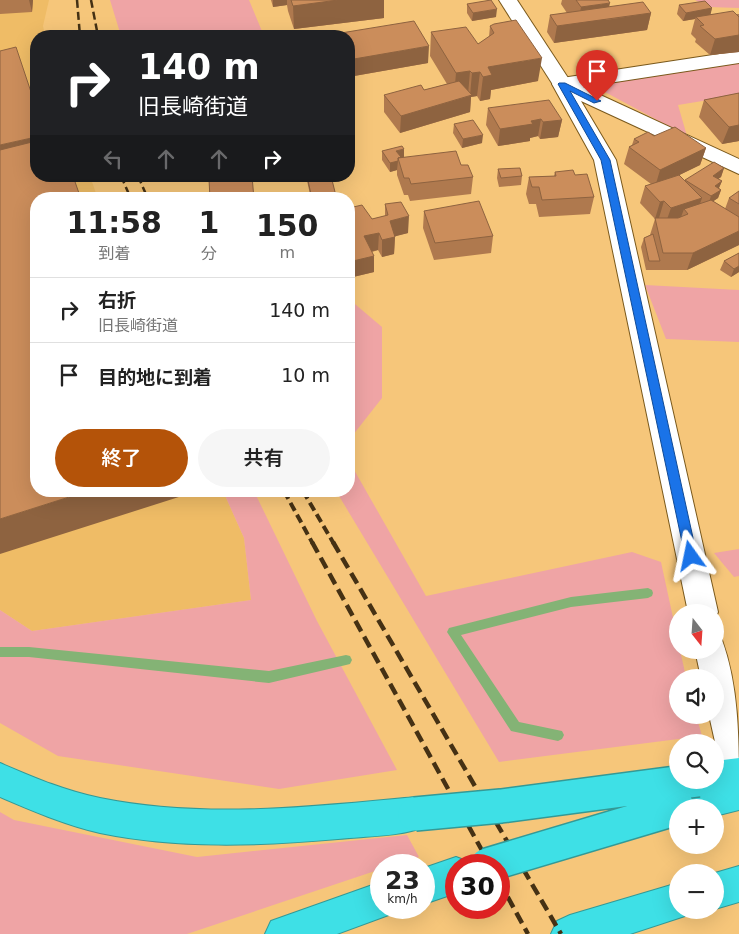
<!DOCTYPE html>
<html lang="ja">
<head>
<meta charset="utf-8">
<style>
  :root { --surface:#fff; --page:#f6f6f6; --text:#222; --muted:#767676; --line:#e0e0e0; --accent:#b45309 }
  body { margin:0; font-family:"DejaVu Sans","Noto Sans JP",sans-serif; background:var(--page); color:var(--text); height:100vh; display:flex; flex-direction:column; font-size:19px; white-space:nowrap }
  * { box-sizing:border-box; margin:0 }
  p { font-size:16px; color:var(--muted) }
  .icon { flex:none; width:28px; height:28px; fill:none; stroke:currentColor; stroke-width:2; stroke-linecap:round; stroke-linejoin:round }
  .map { position:relative; flex:1; overflow:hidden }
  .drawer { position:absolute; left:30px; top:192px; width:325px; height:305px; display:flex; flex-direction:column; background:var(--surface); border-radius:20px; box-shadow:0 5px 20px #0002 }
  .drawer>* { flex:none }
  .hud { position:absolute; left:30px; top:30px; width:325px; height:152px; border-radius:20px; box-shadow:0 5px 20px #0002; background:#202124; color:#fff; overflow:hidden }
  .needle { width:32px; rotate:163deg }
  .buttons { position:absolute; left:669px; top:604px; display:grid; gap:10px }
  .buttons a { display:grid; place-items:center; width:55px; height:55px; border-radius:50%; background:var(--surface); box-shadow:0 5px 20px #0002; font-size:25px }
  .speed { position:absolute; left:370px; top:854px; display:flex; gap:10px; font-size:25px; font-weight:700; text-align:center }
  .speed>* { display:grid; place-content:center; width:65px; height:65px; border-radius:50%; background:var(--surface); box-shadow:0 5px 20px #0002; line-height:1 }
  .speed small { font-size:12px; font-weight:400 }
  .speed .limit { border:8px solid #d22; background:#fff; color:#111 }
  .pin { position:absolute; display:grid; place-items:center; width:42px; height:42px; color:#fff; margin:-51px -21px; border-radius:50% 50% 50% 0; rotate:-45deg; box-shadow:0 0 5px #0007 }
  .pin .icon { rotate:45deg }
  .me { position:absolute; width:55px; margin:-28px; rotate:348deg; stroke-linejoin:round; filter:drop-shadow(0 0 4px #0008) }
  .turn { display:flex; align-items:center; gap:18px; height:105px; padding:0 25px; font-size:22px }
  .turn .icon { width:65px; height:65px; stroke-width:2.5 }
  .turn b { display:block; font-size:35px; line-height:42px }
  .lanes { display:flex; align-items:center; height:48px; padding:0 25px; background:#0003; justify-content:center; gap:25px; direction:ltr }
  .lanes .off { opacity:.35 }
  .eta { display:flex; justify-content:space-evenly; align-items:center; height:85px; text-align:center }
  .eta b { font-size:30px; font-weight:600; line-height:35px }
  .button { display:flex; gap:10px; margin-top:auto; padding:10px 25px }
  .button a { flex:1; height:58px; border-radius:30px; background:var(--accent); color:#fff; font-size:20px; font-weight:600; line-height:58px; text-align:center }
  .button a+a { background:var(--page); color:var(--text) }
  ul { padding:0; list-style:none }
  li { display:flex; align-items:center; gap:15px; height:65px; padding:0 25px; border-top:1px solid var(--line) }
  li div { flex:1 }
  li b { display:block; font-size:19px }
  li em { font-style:normal }
  .map>svg:first-child { display:block }
  .built { fill:#efbc66 }
  .green { fill:#efa4a5 }
  .lines { fill:none; stroke-linecap:round; stroke-linejoin:round }
  .stream { fill:#84b375; fill-rule:evenodd }
  .minor-casing { stroke:#7a591c; stroke-width:2 }
  .tertiary-casing { stroke:#7a591c; stroke-width:2 }
  .motorway-casing { stroke:#349996; stroke-width:2 }
  .minor { fill:#fff; fill-rule:evenodd }
  .tertiary { fill:#fff; fill-rule:evenodd }
  .motorway { fill:#3ee0e6; fill-rule:evenodd }
  .rail-far2 { stroke:#453114; stroke-width:2.5; stroke-dasharray:8 4; stroke-linecap:butt }
  .rail-far1 { stroke:#453114; stroke-width:4; stroke-dasharray:9 4.5; stroke-linecap:butt }
  .rail { stroke:#453114; stroke-width:4.5; stroke-dasharray:12 6; stroke-linecap:butt }
  .motorway-bridge-casing { stroke:#349996; stroke-width:36; stroke-linecap:butt }
  .motorway-bridge { stroke:#3ee0e6; stroke-width:33 }
  .wall { fill:#af794e }
  .shaded-wall { fill:#8e6340 }
  .building { fill:#cb8d5b; stroke:#8e6340 }
  .route { fill:#1a73e8; stroke:#114b97 }
</style>
</head>
<body>
<div class="map">
<svg width="739" height="934" viewBox="0 0 739 934">
  <rect width="100%" height="100%" fill="#f6c67a"/>
  <path class="built" d="M 0,0 L 49,0 L 43,26 L 45,36 L 36,36 L 36,176 L 90,176 L 98,199 L 36,199 L 36,491 L 223,491 L 244,538 L 251,600 L 32,631 L 0,610 Z"/>
  <path class="green" d="M 110,0 L 249,0 L 264,36 L 121,36 Z
    M 695,0 L 739,0 L 739,8 L 708,7 Z
    M 739,63 L 739,95 L 678,105 L 687,136 L 590,84 Z
    M 645,285 L 739,290 L 739,342 L 666,339 Z
    M 349,299 L 382,327 L 382,398 L 349,440 Z
    M 349,461 L 426,596 L 632,552 L 661,562 L 677,636 L 678,650 L 680,650 L 686,677 L 678,678 L 678,715 L 696,715 L 702,736 L 499,762 L 336,491 L 349,491 Z
    M 223,491 L 254,491 L 317,621 L 397,770 L 279,789 L 58,756 L 0,723 L 0,610 L 32,631 L 251,600 L 244,538 Z
    M 739,549 L 739,576 L 734,577 L 714,553 Z
    M 0,812 L 14,820 L 197,857 L 407,835 L 419,857 L 394,865 L 381,865 L 381,869 L 187,934 L 0,934 Z"/>
  <g class="lines">
    <path class="stream" d="M 648,588 L 652,590 L 653,593 L 652,596 L 648,598 L 571,607 L 461,635 L 519,722 L 562,731 L 564,735 L 562,739 L 558,741 L 511,731 L 447,632 L 449,628 L 453,627 L 571,597 Z
      M 0,647 L 29,647 L 269,671 L 346,655 L 350,656 L 352,660 L 350,664 L 346,665 L 269,683 L 29,657 L 0,657 Z"/>
    <defs>
      <path id="minor" d="M 739,51 L 739,63 L 583,87 L 739,159 L 739,174 L 581,101 L 616,160 L 718,612 L 715,619 L 715,612 L 688,612 L 594,160 L 552,84 L 555,80 L 562,78 Z
        M 715,637 L 722,640 C 739,687 739,739 739,790 L 727,785 L 722,773 L 709,715 L 715,715 L 715,678 L 701,678 L 695,650 L 715,650 Z"/>
      <path id="tertiary" d="M 499,0 L 517,0 L 572,84 L 569,88 L 555,88 Z"/>
      <path id="motorway" d="M 739,758 L 739,810 L 715,816 L 715,808 L 678,808 L 678,824 L 669,820 L 664,808 L 669,796 L 701,786 L 699,780 L 715,780 L 715,761 Z
        M 0,763 C 33,777 65,791 100,798 C 204,819 311,807 415,797 L 427,802 L 432,814 L 427,826 C 400,837 367,836 338,839 C 259,846 178,849 100,833 C 65,825 33,811 0,797 Z
        M 456,857 L 469,862 L 470,865 L 456,865 L 456,893 L 424,904 L 424,868 Z
        M 739,866 L 739,902 L 715,909 L 715,873 Z
        M 381,882 L 381,908 L 396,908 L 394,913 L 337,934 L 265,934 L 271,921 Z
        M 678,883 L 678,910 L 693,910 L 691,914 L 630,934 L 551,934 L 557,921 L 570,915 Z"/>
    </defs>
    <use href="#minor" class="minor-casing"/>
    <use href="#tertiary" class="tertiary-casing"/>
    <use href="#motorway" class="motorway-casing"/>
    <use href="#minor" class="minor"/>
    <use href="#tertiary" class="tertiary"/>
    <use href="#motorway" class="motorway"/>
    <path class="rail-far2" d="M 77,0 L 80,36
      M 91,0 L 98,36
      M 121,176 L 131,199
      M 138,176 L 148,199"/>
    <path class="rail-far1" d="M 284,491 L 313,544
      M 303,491 L 334,544"/>
    <path class="rail" d="M 312,542 L 490,865
      M 333,542 L 561,934
      M 499,881 L 528,934"/>
    <defs>
      <path id="motorway-bridge" d="M 415,814 L 501,806 L 698,780
        M 487,865 L 678,808"/>
    </defs>
    <use href="#motorway-bridge" class="motorway-bridge-casing"/>
    <use href="#motorway-bridge" class="motorway-bridge"/>
  </g>
  <path class="wall" d="M 0,0 L 33,0 L 32,12 L 0,14 Z
    M 271,0 L 384,0 L 384,18 L 294,29 L 288,11 L 287,5 L 273,7 Z
    M 562,0 L 576,0 L 609,7 L 651,13 L 647,30 L 554,43 L 547,32 L 550,15 L 567,13 L 561,4 Z
    M 467,4 L 496,17 L 472,21 L 467,13 Z
    M 679,5 L 712,8 L 710,14 L 739,14 L 739,52 L 710,55 L 695,42 L 696,39 L 691,34 L 695,19 L 683,21 L 677,14 Z
    M 490,26 L 538,81 L 491,90 L 490,99 L 480,101 L 477,96 L 471,97 L 470,112 L 400,133 L 384,112 L 384,95 L 424,90 L 447,84 L 430,56 L 431,32 L 478,44 L 489,37 Z
    M 341,33 L 428,63 L 354,76 L 349,65 L 349,36 L 341,36 Z
    M 739,93 L 739,141 L 722,144 L 699,117 L 704,100 Z
    M 488,108 L 562,120 L 558,137 L 540,139 L 538,136 L 530,138 L 530,141 L 498,146 L 486,125 Z
    M 454,124 L 482,143 L 462,148 L 453,133 Z
    M 654,136 L 706,148 L 700,165 L 679,175 L 685,181 L 685,180 L 724,168 L 721,177 L 718,179 L 722,181 L 719,188 L 721,190 L 718,198 L 713,201 L 725,209 L 729,198 L 739,191 L 739,245 L 687,270 L 657,270 L 657,269 L 657,270 L 646,270 L 641,247 L 644,238 L 650,235 L 655,219 L 640,203 L 645,186 L 651,184 L 624,164 L 629,147 L 632,145 L 634,139 Z
    M 382,151 L 404,157 L 461,165 L 473,177 L 471,194 L 410,201 L 408,195 L 404,195 L 397,175 L 397,170 L 390,172 L 382,160 Z
    M 498,169 L 522,176 L 521,185 L 499,187 L 497,178 Z
    M 555,172 L 575,175 L 594,197 L 590,214 L 539,217 L 536,204 L 529,204 L 526,194 L 529,177 L 554,176 Z
    M 306,176 L 331,176 L 336,199 L 311,199 Z
    M 385,204 L 408,233 L 395,236 L 394,254 L 382,257 L 378,250 L 372,252 L 374,272 L 353,277 L 349,270 L 349,208 L 372,219 L 385,216 Z
    M 424,211 L 493,236 L 491,253 L 434,260 L 423,228 Z
    M 739,253 L 739,272 L 731,277 L 720,270 L 724,261 Z"/>
  <path class="shaded-wall" d="M 29,0 L 33,0 L 32,12 Z
    M 273,0 L 287,0 L 287,5 L 273,7 Z
    M 338,0 L 384,0 L 384,18 L 294,29 L 293,6 Z
    M 610,3 L 606,20 L 651,13 L 647,30 L 554,43 L 557,26 L 578,23 L 581,7 Z
    M 712,8 L 710,17 L 696,17 L 695,19 L 683,21 L 686,13 Z
    M 497,9 L 496,17 L 472,21 L 473,13 Z
    M 739,35 L 739,52 L 710,55 L 715,39 Z
    M 429,46 L 428,63 L 354,76 L 354,59 Z
    M 542,58 L 538,81 L 491,90 L 490,99 L 480,101 L 483,77 L 488,67 Z
    M 470,71 L 468,95 L 454,96 L 456,73 Z
    M 480,72 L 477,96 L 471,97 L 470,112 L 400,133 L 401,116 L 470,96 L 472,73 Z
    M 541,119 L 538,136 L 530,138 L 530,141 L 498,146 L 500,129 L 531,121 Z
    M 562,120 L 558,137 L 540,139 L 543,122 Z
    M 739,125 L 739,141 L 722,144 L 729,127 Z
    M 483,135 L 482,143 L 462,148 L 463,139 Z
    M 36,137 L 36,168 L 0,177 L 0,145 Z
    M 706,148 L 700,165 L 655,187 L 660,170 Z
    M 404,149 L 404,158 L 398,159 L 396,151 Z
    M 398,161 L 397,170 L 390,172 L 390,163 Z
    M 724,168 L 721,177 L 710,185 L 713,176 Z
    M 722,181 L 718,190 L 715,186 Z
    M 721,190 L 718,198 L 708,205 L 711,196 Z
    M 702,198 L 696,215 L 684,209 L 680,220 L 665,225 L 671,208 Z
    M 664,201 L 659,218 L 655,219 L 660,202 Z
    M 409,216 L 408,233 L 389,238 L 390,221 Z
    M 739,231 L 739,245 L 687,270 L 693,253 Z
    M 379,233 L 378,250 L 364,253 L 364,236 Z
    M 395,237 L 394,254 L 382,257 L 382,240 Z
    M 374,256 L 374,272 L 353,277 L 353,261 Z
    M 739,266 L 739,272 L 731,277 L 734,269 Z
    M 88,491 L 181,491 L 182,496 L 0,554 L 0,519 Z"/>
  <path class="building" d="M 291,0 L 338,0 L 293,6 Z
    M 491,0 L 497,9 L 473,13 L 467,4 Z
    M 576,0 L 608,0 L 610,3 L 581,7 Z
    M 705,1 L 712,8 L 686,13 L 679,5 Z
    M 643,2 L 651,13 L 557,26 L 550,15 Z
    M 733,11 L 739,17 L 739,35 L 715,39 L 700,26 L 704,25 L 696,17 Z
    M 516,20 L 542,58 L 488,67 L 492,75 L 483,77 L 480,72 L 472,73 L 470,71 L 456,73 L 431,32 L 466,27 L 478,44 L 494,33 L 490,26 L 494,24 Z
    M 414,21 L 429,46 L 354,59 L 349,49 L 349,36 L 342,36 L 341,33 Z
    M 16,47 L 36,107 L 36,137 L 0,145 L 0,51 Z
    M 459,81 L 472,95 L 401,116 L 384,95 L 421,85 L 424,90 Z
    M 739,93 L 739,125 L 729,127 L 704,100 Z
    M 549,100 L 562,120 L 543,122 L 541,119 L 531,121 L 533,124 L 500,129 L 488,108 Z
    M 473,120 L 483,135 L 463,139 L 454,124 Z
    M 675,127 L 706,148 L 660,170 L 629,147 L 639,142 L 634,139 L 648,132 L 654,136 Z
    M 36,141 L 36,176 L 73,176 L 81,199 L 36,199 L 36,491 L 88,491 L 0,519 L 0,150 Z
    M 402,146 L 404,149 L 396,151 L 401,157 L 398,158 L 398,161 L 390,163 L 382,151 Z
    M 456,151 L 461,165 L 468,165 L 473,177 L 411,184 L 409,178 L 404,178 L 398,158 Z
    M 714,162 L 724,168 L 713,176 L 722,181 L 715,186 L 721,190 L 711,196 L 685,180 Z
    M 520,168 L 522,176 L 501,178 L 498,169 Z
    M 573,170 L 575,175 L 587,174 L 594,197 L 542,200 L 539,187 L 532,187 L 529,177 L 556,176 L 555,172 Z
    M 679,175 L 702,198 L 671,208 L 664,201 L 660,202 L 645,186 Z
    M 245,176 L 252,176 L 254,199 L 210,199 L 209,179 Z
    M 307,176 L 331,176 L 336,196 L 312,199 Z
    M 739,191 L 739,204 L 729,198 Z
    M 711,200 L 739,217 L 739,231 L 693,253 L 663,253 L 655,218 L 678,218 L 688,214 L 684,209 Z
    M 479,201 L 493,236 L 435,243 L 424,211 Z
    M 401,202 L 409,216 L 390,221 L 395,237 L 382,240 L 379,233 L 364,236 L 374,256 L 353,261 L 349,254 L 349,208 L 362,205 L 372,219 L 388,215 L 385,204 Z
    M 653,234 L 660,261 L 649,261 L 644,238 Z
    M 739,253 L 739,266 L 734,269 L 724,261 Z"/>
  <path class="route" d="M 559,83 L 565,83 L 601,101 L 594,103 L 570,91 L 610,160 L 697,556 L 691,561 L 685,556 L 601,160 L 558,84 Z"/>
</svg>
<div class="buttons">
<a><svg class="needle" viewBox="-14 -14 28 28"><path d="M0-13l5 13h-10z" fill="#e53935"/><path d="M0 13l5-13h-10z" fill="#767676"/></svg></a>
<a><svg class="icon" aria-label="sound" viewBox="0 0 24 24"><path d="M4 9h4l5-4v14l-5-4H4zM17 9q2 3 0 6"/></svg></a>
<a><svg class="icon" aria-label="search" viewBox="0 0 24 24"><circle cx="10" cy="10" r="6"/><path d="M15 15l6 6"/></svg></a>
<a>+</a>
<a>−</a>
</div>
<div class="speed"><div>23<small>km/h</small></div><div class="limit">30</div></div>
<div class="pin" style="left:597px;top:101px;background:#d93025"><svg class="icon" aria-label="arrive" viewBox="0 0 24 24"><path d="M6 21V4h12l-3 4 3 4H6"/></svg></div>
<svg class="me" style="left:691px;top:556px" viewBox="-20 -20 40 40"><path d="M0-17L14 15 0 8-14 15z" fill="#1a73e8" stroke="#fff" stroke-width="4"/></svg>
<div class="hud">
<div class="turn"><svg class="icon" aria-label="right" viewBox="0 0 24 24"><path d="M7 20v-9h11M14 6l5 5-5 5"/></svg><div><b>140 m</b>旧長崎街道</div></div>
<div class="lanes"><svg class="icon off" aria-label="left" viewBox="0 0 24 24"><path d="M17 20v-9H6M10 6l-5 5 5 5"/></svg><svg class="icon off" aria-label="ahead" viewBox="0 0 24 24"><path d="M12 20V5M6 11l6-6 6 6"/></svg><svg class="icon off" aria-label="ahead" viewBox="0 0 24 24"><path d="M12 20V5M6 11l6-6 6 6"/></svg><svg class="icon" aria-label="right" viewBox="0 0 24 24"><path d="M7 20v-9h11M14 6l5 5-5 5"/></svg></div>
</div>
<section class="drawer">
<div class="eta">
<div><b>11:58</b><p>到着</p></div>
<div><b>1</b><p>分</p></div>
<div><b>150</b><p>m</p></div>
</div>
<ul>
<li><svg class="icon" aria-label="right" viewBox="0 0 24 24"><path d="M7 20v-9h11M14 6l5 5-5 5"/></svg><div><b>右折</b><p>旧長崎街道</p></div><em>140 m</em></li>
<li><svg class="icon" aria-label="arrive" viewBox="0 0 24 24"><path d="M6 21V4h12l-3 4 3 4H6"/></svg><div><b>目的地に到着</b></div><em>10 m</em></li>
</ul>
<div class="button"><a>終了</a><a>共有</a></div>
</section>
</div>
</body>
</html>
